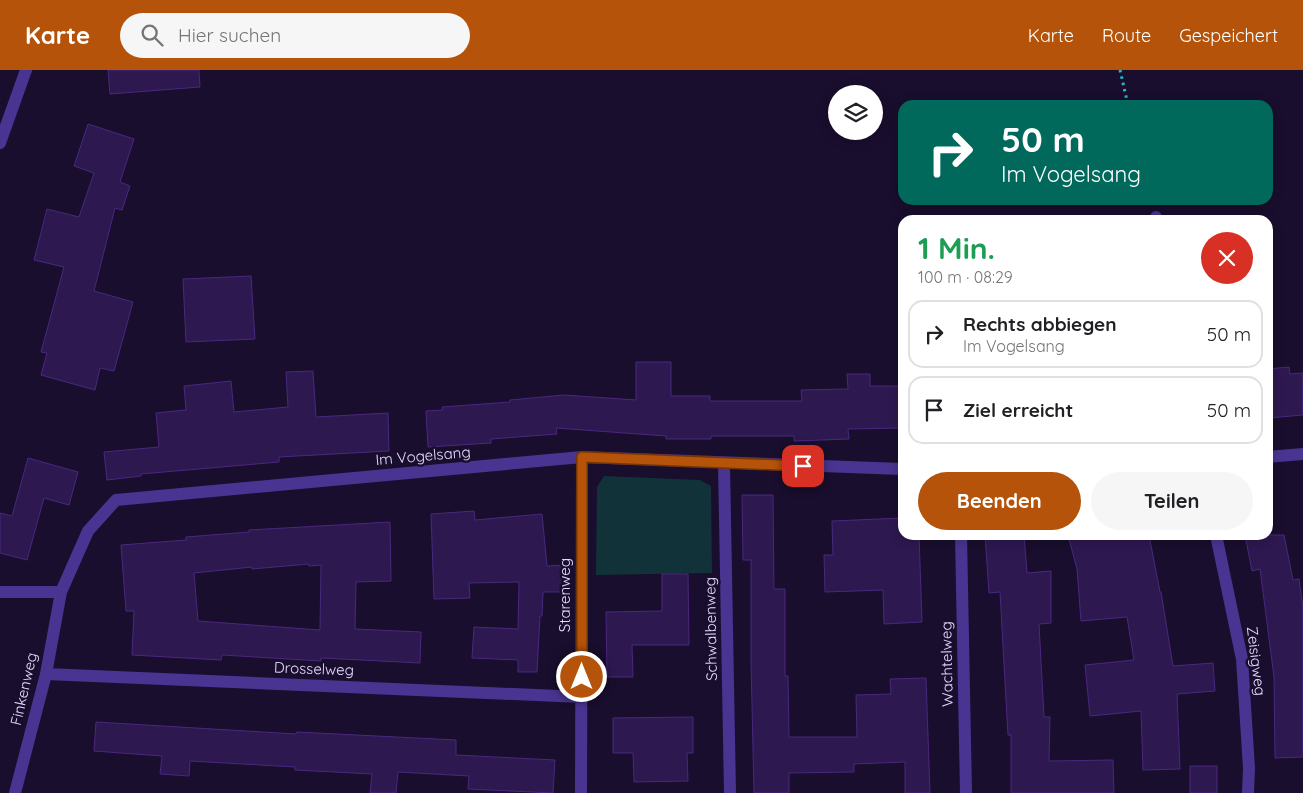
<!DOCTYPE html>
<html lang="de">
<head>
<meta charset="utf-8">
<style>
  :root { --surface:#fff; --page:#f6f6f6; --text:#202124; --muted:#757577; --line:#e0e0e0; --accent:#b45309 }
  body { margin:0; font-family:Quicksand,sans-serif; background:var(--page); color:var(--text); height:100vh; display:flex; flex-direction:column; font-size:19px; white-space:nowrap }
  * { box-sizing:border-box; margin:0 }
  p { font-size:16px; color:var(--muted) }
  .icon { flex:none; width:28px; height:28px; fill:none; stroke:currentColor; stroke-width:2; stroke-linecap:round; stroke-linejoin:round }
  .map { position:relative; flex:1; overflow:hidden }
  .panel { position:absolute; left:898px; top:145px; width:375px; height:325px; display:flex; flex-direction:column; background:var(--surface); border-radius:15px; box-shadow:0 2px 12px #0003 }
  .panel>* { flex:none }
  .guide { position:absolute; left:898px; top:30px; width:375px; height:105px; border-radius:15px; box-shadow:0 2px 12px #0003; background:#00695c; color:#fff; overflow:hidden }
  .buttons { position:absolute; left:828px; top:15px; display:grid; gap:10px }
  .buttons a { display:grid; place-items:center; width:55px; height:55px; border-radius:50%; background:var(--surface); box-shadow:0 2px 12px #0003; font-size:25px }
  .pin { position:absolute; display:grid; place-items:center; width:42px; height:42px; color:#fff; margin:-21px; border-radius:10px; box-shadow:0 2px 8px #0006 }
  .me { position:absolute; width:55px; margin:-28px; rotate:0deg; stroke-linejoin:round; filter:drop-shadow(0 0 4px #0008) }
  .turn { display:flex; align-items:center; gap:18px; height:105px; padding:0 20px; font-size:22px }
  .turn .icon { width:65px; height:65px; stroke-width:2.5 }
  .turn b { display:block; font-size:35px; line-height:42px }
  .round { display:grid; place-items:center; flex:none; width:52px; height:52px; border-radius:26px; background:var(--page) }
  .overview { display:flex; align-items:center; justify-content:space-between; height:85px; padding:0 20px }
  h1 { font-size:30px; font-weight:700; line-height:38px; color:#1e9e55 }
  .action { display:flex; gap:10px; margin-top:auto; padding:10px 20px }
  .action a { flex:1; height:58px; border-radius:30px; background:var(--accent); color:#fff; font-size:20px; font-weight:700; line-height:58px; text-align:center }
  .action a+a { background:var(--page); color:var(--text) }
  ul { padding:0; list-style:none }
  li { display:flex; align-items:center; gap:15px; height:68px; margin:0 10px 8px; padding:0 10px; border:2px solid var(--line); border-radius:15px }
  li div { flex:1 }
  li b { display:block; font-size:19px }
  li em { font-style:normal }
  header { display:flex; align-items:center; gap:30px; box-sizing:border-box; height:70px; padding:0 25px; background:var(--accent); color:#fff }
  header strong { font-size:24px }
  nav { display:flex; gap:28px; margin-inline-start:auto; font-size:18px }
  .search { width:350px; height:45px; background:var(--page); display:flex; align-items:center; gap:12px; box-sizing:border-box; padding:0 18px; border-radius:28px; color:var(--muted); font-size:19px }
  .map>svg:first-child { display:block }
  .green { fill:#113238 }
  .building { fill:#2e1850; stroke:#49287f; fill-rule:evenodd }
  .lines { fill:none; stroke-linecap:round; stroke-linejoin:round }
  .path { stroke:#23b6cb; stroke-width:3; stroke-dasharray:2.5 4; stroke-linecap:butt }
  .minor { stroke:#493591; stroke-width:12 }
  .route-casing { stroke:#753606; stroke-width:12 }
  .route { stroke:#b45309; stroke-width:9 }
  .labels { text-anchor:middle; stroke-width:5; stroke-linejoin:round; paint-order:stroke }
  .street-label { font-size:15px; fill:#e5dbff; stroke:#190e2d }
</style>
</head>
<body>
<header>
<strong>Karte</strong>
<div class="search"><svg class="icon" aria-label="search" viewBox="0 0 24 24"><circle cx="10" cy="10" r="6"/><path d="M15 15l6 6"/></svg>Hier suchen</div>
<nav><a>Karte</a><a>Route</a><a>Gespeichert</a></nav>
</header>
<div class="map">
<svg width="1303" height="723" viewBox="0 0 1303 723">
  <rect width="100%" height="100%" fill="#190e2d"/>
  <path class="green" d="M 604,406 L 700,410 L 711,416 L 712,503 L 596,505 L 597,417 Z"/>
  <path class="building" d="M 108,0 L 199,0 L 200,17 L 110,24 Z
    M 88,54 L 134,69 L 120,112 L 130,116 L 122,140 L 115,138 L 94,221 L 133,232 L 114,301 L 100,298 L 95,320 L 41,305 L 47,283 L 41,282 L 64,197 L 34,190 L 47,139 L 79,147 L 94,103 L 74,96 Z
    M 251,206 L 255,269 L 186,272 L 183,209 Z
    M 636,292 L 671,292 L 671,326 L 710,326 L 710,331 L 802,331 L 801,320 L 848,319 L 847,304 L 870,304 L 870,316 L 902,316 L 902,358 L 848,359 L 849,369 L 794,371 L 794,366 L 711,366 L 711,369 L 666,369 L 666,366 L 556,358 L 557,364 L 491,369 L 491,373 L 428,377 L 426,341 L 443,340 L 442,337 L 510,332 L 510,330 L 564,325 L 636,330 Z
    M 1289,297 L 1290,304 L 1303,303 L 1303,345 L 1268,348 L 1268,299 Z
    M 313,301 L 316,347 L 388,343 L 389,381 L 279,387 L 279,392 L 141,404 L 141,406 L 107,410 L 104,382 L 159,377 L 156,343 L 186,340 L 184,316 L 231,311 L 234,342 L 288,337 L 286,302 Z
    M 28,388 L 78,402 L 69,435 L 44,428 L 27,490 L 0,483 L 0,443 L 12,446 Z
    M 742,425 L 773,425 L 774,519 L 785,519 L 785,606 L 788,606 L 789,667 L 857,667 L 856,625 L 891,624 L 890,609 L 926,608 L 930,723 L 905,723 L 905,692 L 854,694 L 854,702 L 789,703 L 789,723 L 754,723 L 751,591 L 751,490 L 743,490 Z
    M 474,441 L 475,450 L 542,444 L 547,496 L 566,495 L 568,522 L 543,522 L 542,546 L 540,546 L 537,602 L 518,602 L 518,590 L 472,588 L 474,557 L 518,559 L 519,512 L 469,513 L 470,528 L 434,529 L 431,444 Z
    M 902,448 L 902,465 L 919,465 L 922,552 L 884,554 L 883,520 L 825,522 L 824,485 L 833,485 L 832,451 Z
    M 390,452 L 391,511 L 356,512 L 355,559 L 421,562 L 420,593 L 321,588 L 321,591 L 222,585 L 221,590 L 132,585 L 134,541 L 126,541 L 121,475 L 186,470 L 186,467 L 249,462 L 249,460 ZM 309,494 L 309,496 L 321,495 L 320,560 L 198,551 L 194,503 L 252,497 L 252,499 Z
    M 985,465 L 1024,465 L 1027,503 L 1051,501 L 1051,553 L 1039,554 L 1044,647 L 1050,647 L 1049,691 L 1113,690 L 1114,723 L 1011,723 L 1011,665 L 1008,665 L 1000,522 L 989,523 Z
    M 1068,465 L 1149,465 L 1160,522 L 1161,522 L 1173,596 L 1213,593 L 1215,621 L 1177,624 L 1180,699 L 1143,700 L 1141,641 L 1090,646 L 1085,595 L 1134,590 L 1127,547 L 1081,551 L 1077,499 Z
    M 1245,465 L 1284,465 L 1293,510 L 1299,509 L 1303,538 L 1303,687 L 1275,688 L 1274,607 L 1260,499 L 1252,501 Z
    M 662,504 L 688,504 L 689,575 L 632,575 L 633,607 L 607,607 L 606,542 L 662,541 Z
    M 693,647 L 693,683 L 687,683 L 688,711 L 634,712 L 633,683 L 613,683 L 613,648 Z
    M 96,652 L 296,664 L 297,662 L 456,670 L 456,685 L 555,690 L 553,723 L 468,719 L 469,706 L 398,702 L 396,723 L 370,723 L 372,704 L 295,700 L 295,697 L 190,691 L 189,706 L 160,704 L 162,686 L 94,681 Z
    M 1190,696 L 1217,696 L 1217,723 L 1190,723 Z"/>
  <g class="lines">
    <path class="path" d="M 1120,0 L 1128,35"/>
    <path class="minor" d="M 0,73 L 26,0
      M 1156,147 L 1156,150
      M 1268,387 L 1303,384
      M 724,394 L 730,723
      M 961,465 L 966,723
      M 1216,465 L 1242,589 L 1249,698 L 1248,723
      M 0,522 L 61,522
      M 46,604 L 581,627
      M 15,723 L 46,604 L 61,522 L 88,461 L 116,430 L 582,387 L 902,399
      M 581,723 L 582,387"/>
  </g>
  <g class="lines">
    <defs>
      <path id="route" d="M 582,607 L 582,387 L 803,396"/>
    </defs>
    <use href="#route" class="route-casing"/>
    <use href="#route" class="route"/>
  </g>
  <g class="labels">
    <g class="street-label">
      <text transform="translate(423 386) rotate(-5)" y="5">Im Vogelsang</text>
      <text transform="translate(565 525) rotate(-90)" y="5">Starenweg</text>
      <text transform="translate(711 559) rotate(-91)" y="5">Schwalbenweg</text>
      <text transform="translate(1256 591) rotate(83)" y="5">Zeisigweg</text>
      <text transform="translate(947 594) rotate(-91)" y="5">Wachtelweg</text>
      <text transform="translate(314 599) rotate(2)" y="5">Drosselweg</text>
      <text transform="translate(24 619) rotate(-77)" y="5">Finkenweg</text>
    </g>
  </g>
</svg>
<div class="buttons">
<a><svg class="icon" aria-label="layers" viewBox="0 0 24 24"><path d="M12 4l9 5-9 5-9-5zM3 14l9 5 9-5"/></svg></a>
</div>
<div class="pin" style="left:803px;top:396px;background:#d93025"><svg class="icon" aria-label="arrive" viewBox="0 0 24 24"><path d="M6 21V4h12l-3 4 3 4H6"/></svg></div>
<svg class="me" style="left:582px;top:607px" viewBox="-20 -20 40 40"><circle r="17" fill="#b45309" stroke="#fff" stroke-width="3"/><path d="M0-11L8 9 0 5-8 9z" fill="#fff"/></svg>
<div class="guide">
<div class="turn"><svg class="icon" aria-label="right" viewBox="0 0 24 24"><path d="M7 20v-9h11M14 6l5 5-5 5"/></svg><div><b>50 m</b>Im Vogelsang</div></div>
</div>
<section class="panel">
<div class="overview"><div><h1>1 Min.</h1><p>100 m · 08:29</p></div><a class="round" style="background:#d93025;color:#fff"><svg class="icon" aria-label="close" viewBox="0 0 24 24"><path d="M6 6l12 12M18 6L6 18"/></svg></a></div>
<ul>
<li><svg class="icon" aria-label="right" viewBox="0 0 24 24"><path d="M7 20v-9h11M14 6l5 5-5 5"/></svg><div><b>Rechts abbiegen</b><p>Im Vogelsang</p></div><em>50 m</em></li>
<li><svg class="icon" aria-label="arrive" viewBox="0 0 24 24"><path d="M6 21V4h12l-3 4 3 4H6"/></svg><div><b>Ziel erreicht</b></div><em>50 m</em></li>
</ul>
<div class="action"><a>Beenden</a><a>Teilen</a></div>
</section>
</div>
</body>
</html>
